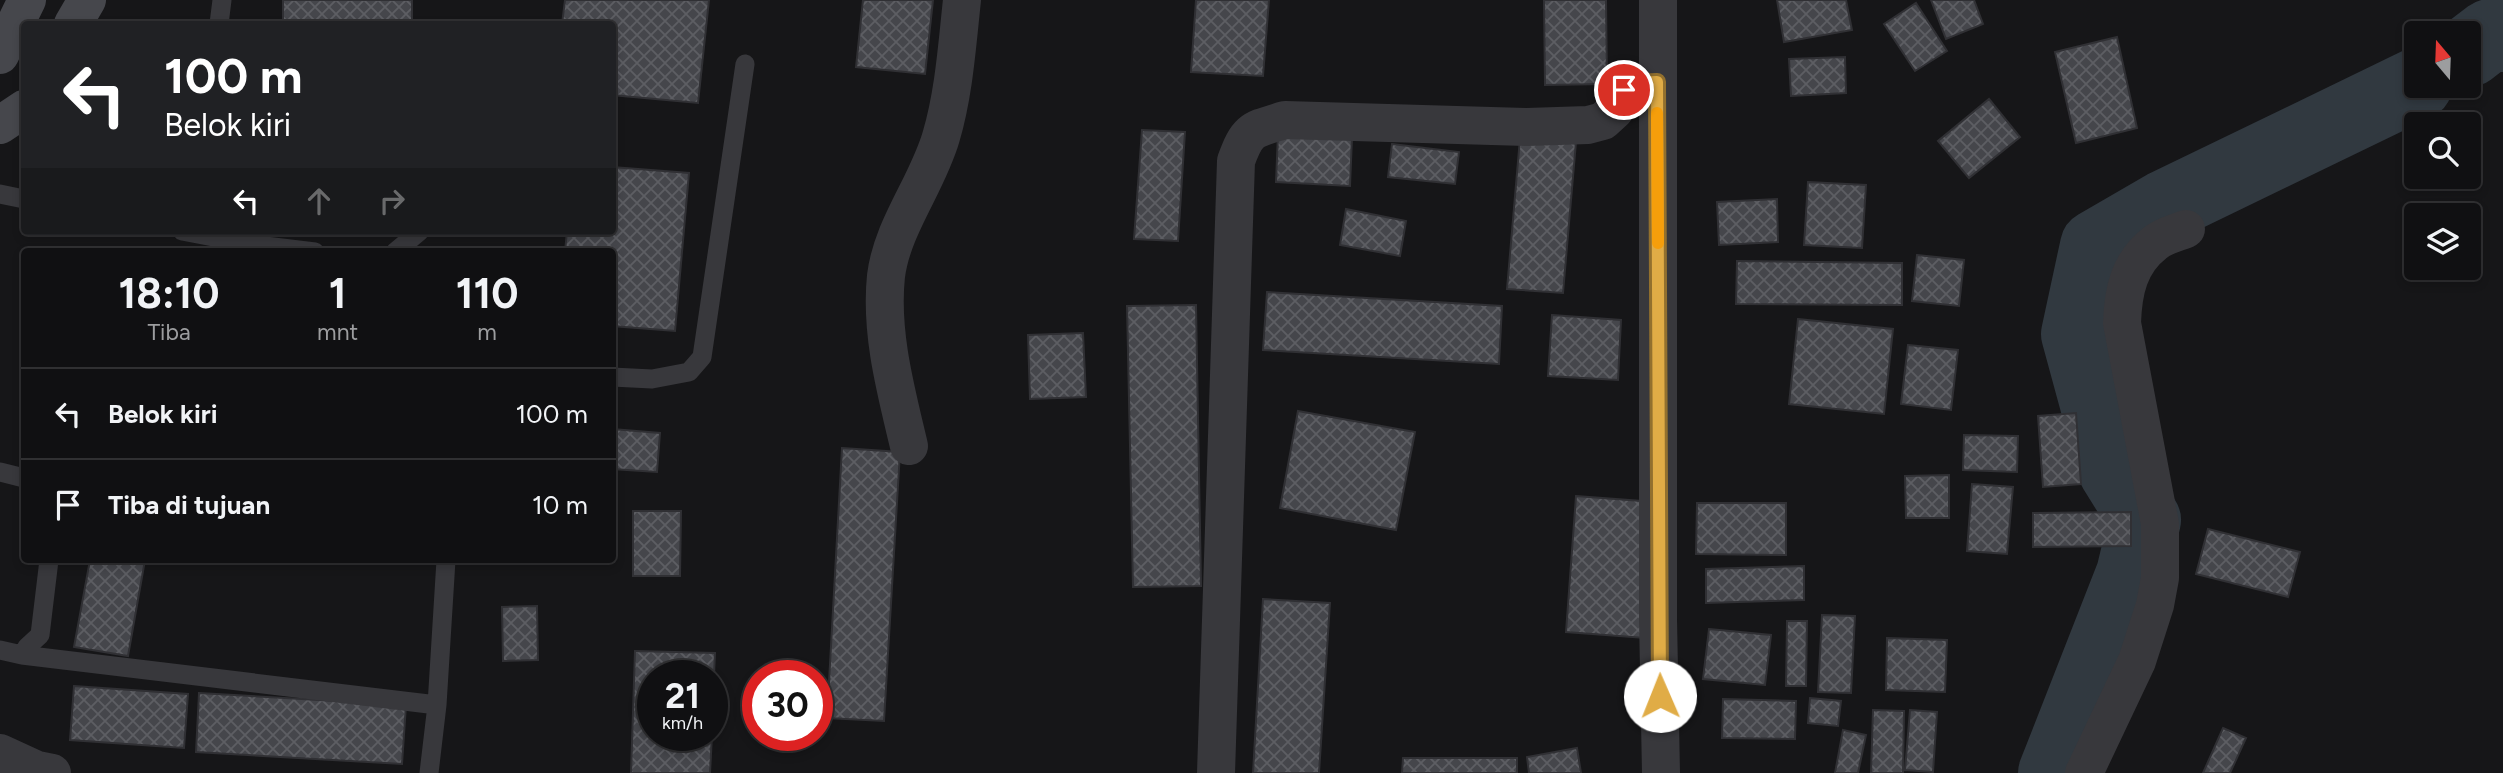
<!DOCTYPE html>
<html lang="id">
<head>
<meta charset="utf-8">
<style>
  :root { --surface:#101012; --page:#19191b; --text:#f1f3f6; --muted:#9c9d9f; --line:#303032 }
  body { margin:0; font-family:Figtree,sans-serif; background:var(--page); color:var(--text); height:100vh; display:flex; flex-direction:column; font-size:26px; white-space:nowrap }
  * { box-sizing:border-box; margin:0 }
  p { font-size:23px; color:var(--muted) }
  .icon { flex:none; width:38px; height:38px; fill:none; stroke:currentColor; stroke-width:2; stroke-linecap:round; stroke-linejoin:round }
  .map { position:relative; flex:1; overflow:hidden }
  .details { position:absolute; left:21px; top:248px; width:595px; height:315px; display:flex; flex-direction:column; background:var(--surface); border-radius:7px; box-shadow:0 4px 10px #0003,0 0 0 2px var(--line) }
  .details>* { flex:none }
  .banner { position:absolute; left:21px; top:21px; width:595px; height:214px; border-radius:7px; box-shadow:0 4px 10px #0003,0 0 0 2px var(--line); background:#202124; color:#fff; overflow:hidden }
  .needle { width:46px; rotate:341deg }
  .tools { position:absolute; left:2404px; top:21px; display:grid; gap:14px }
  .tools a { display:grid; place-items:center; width:77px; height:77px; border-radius:7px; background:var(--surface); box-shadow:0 4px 10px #0003,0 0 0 2px var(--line); font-size:35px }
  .speed { position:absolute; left:637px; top:660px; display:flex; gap:14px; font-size:35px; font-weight:700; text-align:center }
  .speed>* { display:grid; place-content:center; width:91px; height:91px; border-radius:50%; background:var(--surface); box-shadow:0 4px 10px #0003,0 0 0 2px var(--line); line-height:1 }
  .speed small { font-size:18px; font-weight:400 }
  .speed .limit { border:10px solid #d22; background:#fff; color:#111 }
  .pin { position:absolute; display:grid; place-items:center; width:60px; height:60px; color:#fff; margin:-30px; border:4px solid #fff; border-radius:50%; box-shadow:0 2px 7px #0007 }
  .me { position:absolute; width:77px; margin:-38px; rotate:359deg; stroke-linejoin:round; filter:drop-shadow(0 0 5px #0008) }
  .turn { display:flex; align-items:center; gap:24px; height:147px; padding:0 28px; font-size:32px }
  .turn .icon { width:91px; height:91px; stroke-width:2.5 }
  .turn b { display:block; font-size:49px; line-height:60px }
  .lanes { display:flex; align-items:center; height:66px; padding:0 28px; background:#0003; justify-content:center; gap:35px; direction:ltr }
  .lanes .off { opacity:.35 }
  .eta { display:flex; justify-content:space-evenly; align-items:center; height:119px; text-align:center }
  .eta b { font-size:42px; font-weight:700; line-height:49px }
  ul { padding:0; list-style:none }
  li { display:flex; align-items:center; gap:21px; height:91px; padding:0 28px; border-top:2px solid var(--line) }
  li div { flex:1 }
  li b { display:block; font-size:26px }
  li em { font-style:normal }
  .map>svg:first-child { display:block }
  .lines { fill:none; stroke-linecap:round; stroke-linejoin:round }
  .river { stroke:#313940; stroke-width:72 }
  .building { fill:url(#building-cross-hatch); stroke:#303034; stroke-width:2 }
  .lane { stroke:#38383c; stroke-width:19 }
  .street { stroke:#38383c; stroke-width:38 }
  .secondary { stroke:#46474c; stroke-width:38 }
  .route-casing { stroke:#92702e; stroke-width:18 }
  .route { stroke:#e0ac46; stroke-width:12 }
  .slow { stroke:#f59e0b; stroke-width:12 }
</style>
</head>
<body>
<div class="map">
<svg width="2503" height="773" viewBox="0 0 2503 773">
  <defs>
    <pattern id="building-cross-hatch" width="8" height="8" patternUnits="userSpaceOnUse" patternTransform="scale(1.75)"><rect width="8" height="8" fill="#45464b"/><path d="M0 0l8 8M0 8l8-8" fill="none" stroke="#5d5e63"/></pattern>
  </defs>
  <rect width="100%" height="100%" fill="#161618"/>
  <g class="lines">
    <path class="river" d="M 2469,51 L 2490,35 L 2503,36
      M 2054,773 L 2132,574 L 2145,520 L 2114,470 L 2077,334 L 2096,246 L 2165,206 L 2417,84"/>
  </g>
  <path class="building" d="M 283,0 L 412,0 L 412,24 L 283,24 Z
    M 565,0 L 709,0 L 698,103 L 612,95 L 612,24 L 562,24 Z
    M 863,0 L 933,0 L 925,74 L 856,67 Z
    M 1196,0 L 1269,0 L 1263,76 L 1191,72 Z
    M 1544,0 L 1606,0 L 1607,84 L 1545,85 Z
    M 1777,0 L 1846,0 L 1852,30 L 1784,42 Z
    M 1931,0 L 1974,0 L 1983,24 L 1946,39 Z
    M 1916,3 L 1947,51 L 1915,71 L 1884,24 Z
    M 2117,37 L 2137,128 L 2076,143 L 2055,52 Z
    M 1845,57 L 1846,93 L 1791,96 L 1789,59 Z
    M 1989,99 L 2020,137 L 1969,178 L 1938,141 Z
    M 1142,130 L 1185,132 L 1178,241 L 1134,239 Z
    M 1278,134 L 1352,138 L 1350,186 L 1276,182 Z
    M 1520,138 L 1576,142 L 1563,293 L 1507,289 Z
    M 1392,144 L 1459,152 L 1455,184 L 1388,177 Z
    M 612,167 L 689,173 L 675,331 L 612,326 L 612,252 L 565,252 L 567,231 L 612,231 Z
    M 1808,182 L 1866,185 L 1862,248 L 1804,245 Z
    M 1777,199 L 1778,242 L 1719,245 L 1717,202 Z
    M 1346,209 L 1406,221 L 1400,256 L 1340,245 Z
    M 1917,255 L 1964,260 L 1959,306 L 1912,301 Z
    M 1737,261 L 1902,263 L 1902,305 L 1736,304 Z
    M 1267,292 L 1502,306 L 1499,364 L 1263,350 Z
    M 1196,305 L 1201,586 L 1133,587 L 1127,306 Z
    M 1552,315 L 1621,320 L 1618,380 L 1548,376 Z
    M 1798,319 L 1893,329 L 1884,414 L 1789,404 Z
    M 1083,333 L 1086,397 L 1030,399 L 1028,335 Z
    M 1908,345 L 1958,350 L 1951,410 L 1901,404 Z
    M 1298,411 L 1415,432 L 1396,530 L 1280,508 Z
    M 2076,413 L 2081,484 L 2043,487 L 2038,416 Z
    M 612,429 L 660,433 L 657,472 L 612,469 Z
    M 1964,435 L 2018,436 L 2017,472 L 1963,470 Z
    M 842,448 L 900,452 L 884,721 L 827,718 Z
    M 1949,475 L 1949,518 L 1906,518 L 1905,476 Z
    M 1972,484 L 2013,487 L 2007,554 L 1967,551 Z
    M 1576,496 L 1655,502 L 1645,638 L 1566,632 Z
    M 1697,503 L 1786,503 L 1786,555 L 1696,554 Z
    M 633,511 L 681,511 L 680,576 L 633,576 Z
    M 2131,512 L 2131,546 L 2033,547 L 2033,513 Z
    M 2208,529 L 2300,552 L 2288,597 L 2196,574 Z
    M 90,560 L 145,560 L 128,656 L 74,647 Z
    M 1804,566 L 1804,600 L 1706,603 L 1706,569 Z
    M 1263,599 L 1330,603 L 1319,773 L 1253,773 Z
    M 537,606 L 538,660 L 503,661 L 502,607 Z
    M 1822,615 L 1855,616 L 1851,693 L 1818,692 Z
    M 1787,621 L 1807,621 L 1806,686 L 1786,686 Z
    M 1709,629 L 1771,635 L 1765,685 L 1703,679 Z
    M 1887,638 L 1947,640 L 1945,692 L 1886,690 Z
    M 635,651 L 715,653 L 712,719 L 712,676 L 653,676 L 653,735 L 712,735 L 710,773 L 631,773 Z
    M 74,686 L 188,694 L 184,748 L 70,740 Z
    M 199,693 L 406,705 L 402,764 L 196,752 Z
    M 1810,698 L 1841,701 L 1838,726 L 1808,723 Z
    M 1723,699 L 1796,701 L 1795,739 L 1722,738 Z
    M 1873,710 L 1904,711 L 1903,773 L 1871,773 Z
    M 1910,710 L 1937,712 L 1933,772 L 1905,770 Z
    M 2223,728 L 2246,738 L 2230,773 L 2203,773 Z
    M 1843,730 L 1866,735 L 1858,773 L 1835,773 Z
    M 1577,748 L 1581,773 L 1529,773 L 1527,757 Z
    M 1403,758 L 1517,758 L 1517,773 L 1402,773 Z"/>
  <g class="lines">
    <path class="lane" d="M 219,24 L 222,0
      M 0,194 L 24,199
      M 182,231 L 250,244 L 315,252
      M 395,252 L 420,231
      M 612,377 L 652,379 L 689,372 L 702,357 L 745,64
      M 0,472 L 24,478
      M 0,650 L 22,655 L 27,647 L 40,635 L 49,560
      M 22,655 L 437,705 L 446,560
      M 429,773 L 437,705"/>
    <path class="street" d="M 1658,0 L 1658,619 L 1661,773
      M 909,446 C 896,391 880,333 886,276 C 892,227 927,185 941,137 C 954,93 957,46 962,0
      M 0,753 L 37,770 L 52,773
      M 1216,773 L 1236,161 C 1248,128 1252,130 1285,120 L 1527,127 L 1588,125 L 1603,121 L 1615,110 L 1624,90 L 1634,83 L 1657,82
      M 2084,773 L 2137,661 L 2155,605 L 2160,578 L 2160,524 L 2122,323 C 2123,291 2129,263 2155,243 C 2163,236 2176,233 2186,229"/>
    <path class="secondary" d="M 73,24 L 87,0
      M 0,55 L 27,0
      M 0,125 L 24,109"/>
  </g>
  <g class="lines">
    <defs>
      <path id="route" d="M 1624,90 L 1634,83 L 1657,82 L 1660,696"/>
    </defs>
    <use href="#route" class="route-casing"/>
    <use href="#route" class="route"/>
    <path class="slow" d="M 1657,113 L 1658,243"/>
  </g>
</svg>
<div class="tools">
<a><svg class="needle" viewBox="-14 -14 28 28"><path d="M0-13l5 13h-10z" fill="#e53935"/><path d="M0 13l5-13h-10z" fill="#9c9d9f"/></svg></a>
<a><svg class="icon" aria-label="search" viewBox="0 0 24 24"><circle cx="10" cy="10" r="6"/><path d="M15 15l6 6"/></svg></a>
<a><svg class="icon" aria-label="layers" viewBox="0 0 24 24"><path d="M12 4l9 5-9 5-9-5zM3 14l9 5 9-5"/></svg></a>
</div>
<div class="speed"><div>21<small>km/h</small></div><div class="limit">30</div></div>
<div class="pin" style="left:1624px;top:90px;background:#d93025"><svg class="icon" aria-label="arrive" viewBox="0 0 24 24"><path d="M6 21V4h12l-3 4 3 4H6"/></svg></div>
<svg class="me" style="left:1660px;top:696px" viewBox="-20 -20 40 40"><circle r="19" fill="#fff"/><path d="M0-13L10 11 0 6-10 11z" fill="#e0ac46"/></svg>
<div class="banner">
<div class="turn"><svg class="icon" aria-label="left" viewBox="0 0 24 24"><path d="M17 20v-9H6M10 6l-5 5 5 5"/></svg><div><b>100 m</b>Belok kiri</div></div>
<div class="lanes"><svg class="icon" aria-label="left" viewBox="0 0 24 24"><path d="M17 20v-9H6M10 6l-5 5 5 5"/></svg><svg class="icon off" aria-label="ahead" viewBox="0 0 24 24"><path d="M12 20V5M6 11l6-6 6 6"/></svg><svg class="icon off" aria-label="right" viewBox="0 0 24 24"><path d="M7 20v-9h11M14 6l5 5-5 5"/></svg></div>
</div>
<section class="details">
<div class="eta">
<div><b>18:10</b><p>Tiba</p></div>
<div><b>1</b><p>mnt</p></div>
<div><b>110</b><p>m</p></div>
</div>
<ul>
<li><svg class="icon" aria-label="left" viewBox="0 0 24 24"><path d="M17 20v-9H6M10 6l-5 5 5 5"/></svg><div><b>Belok kiri</b></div><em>100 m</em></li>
<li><svg class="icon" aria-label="arrive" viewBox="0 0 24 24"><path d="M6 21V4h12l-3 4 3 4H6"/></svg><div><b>Tiba di tujuan</b></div><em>10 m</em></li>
</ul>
</section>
</div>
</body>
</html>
